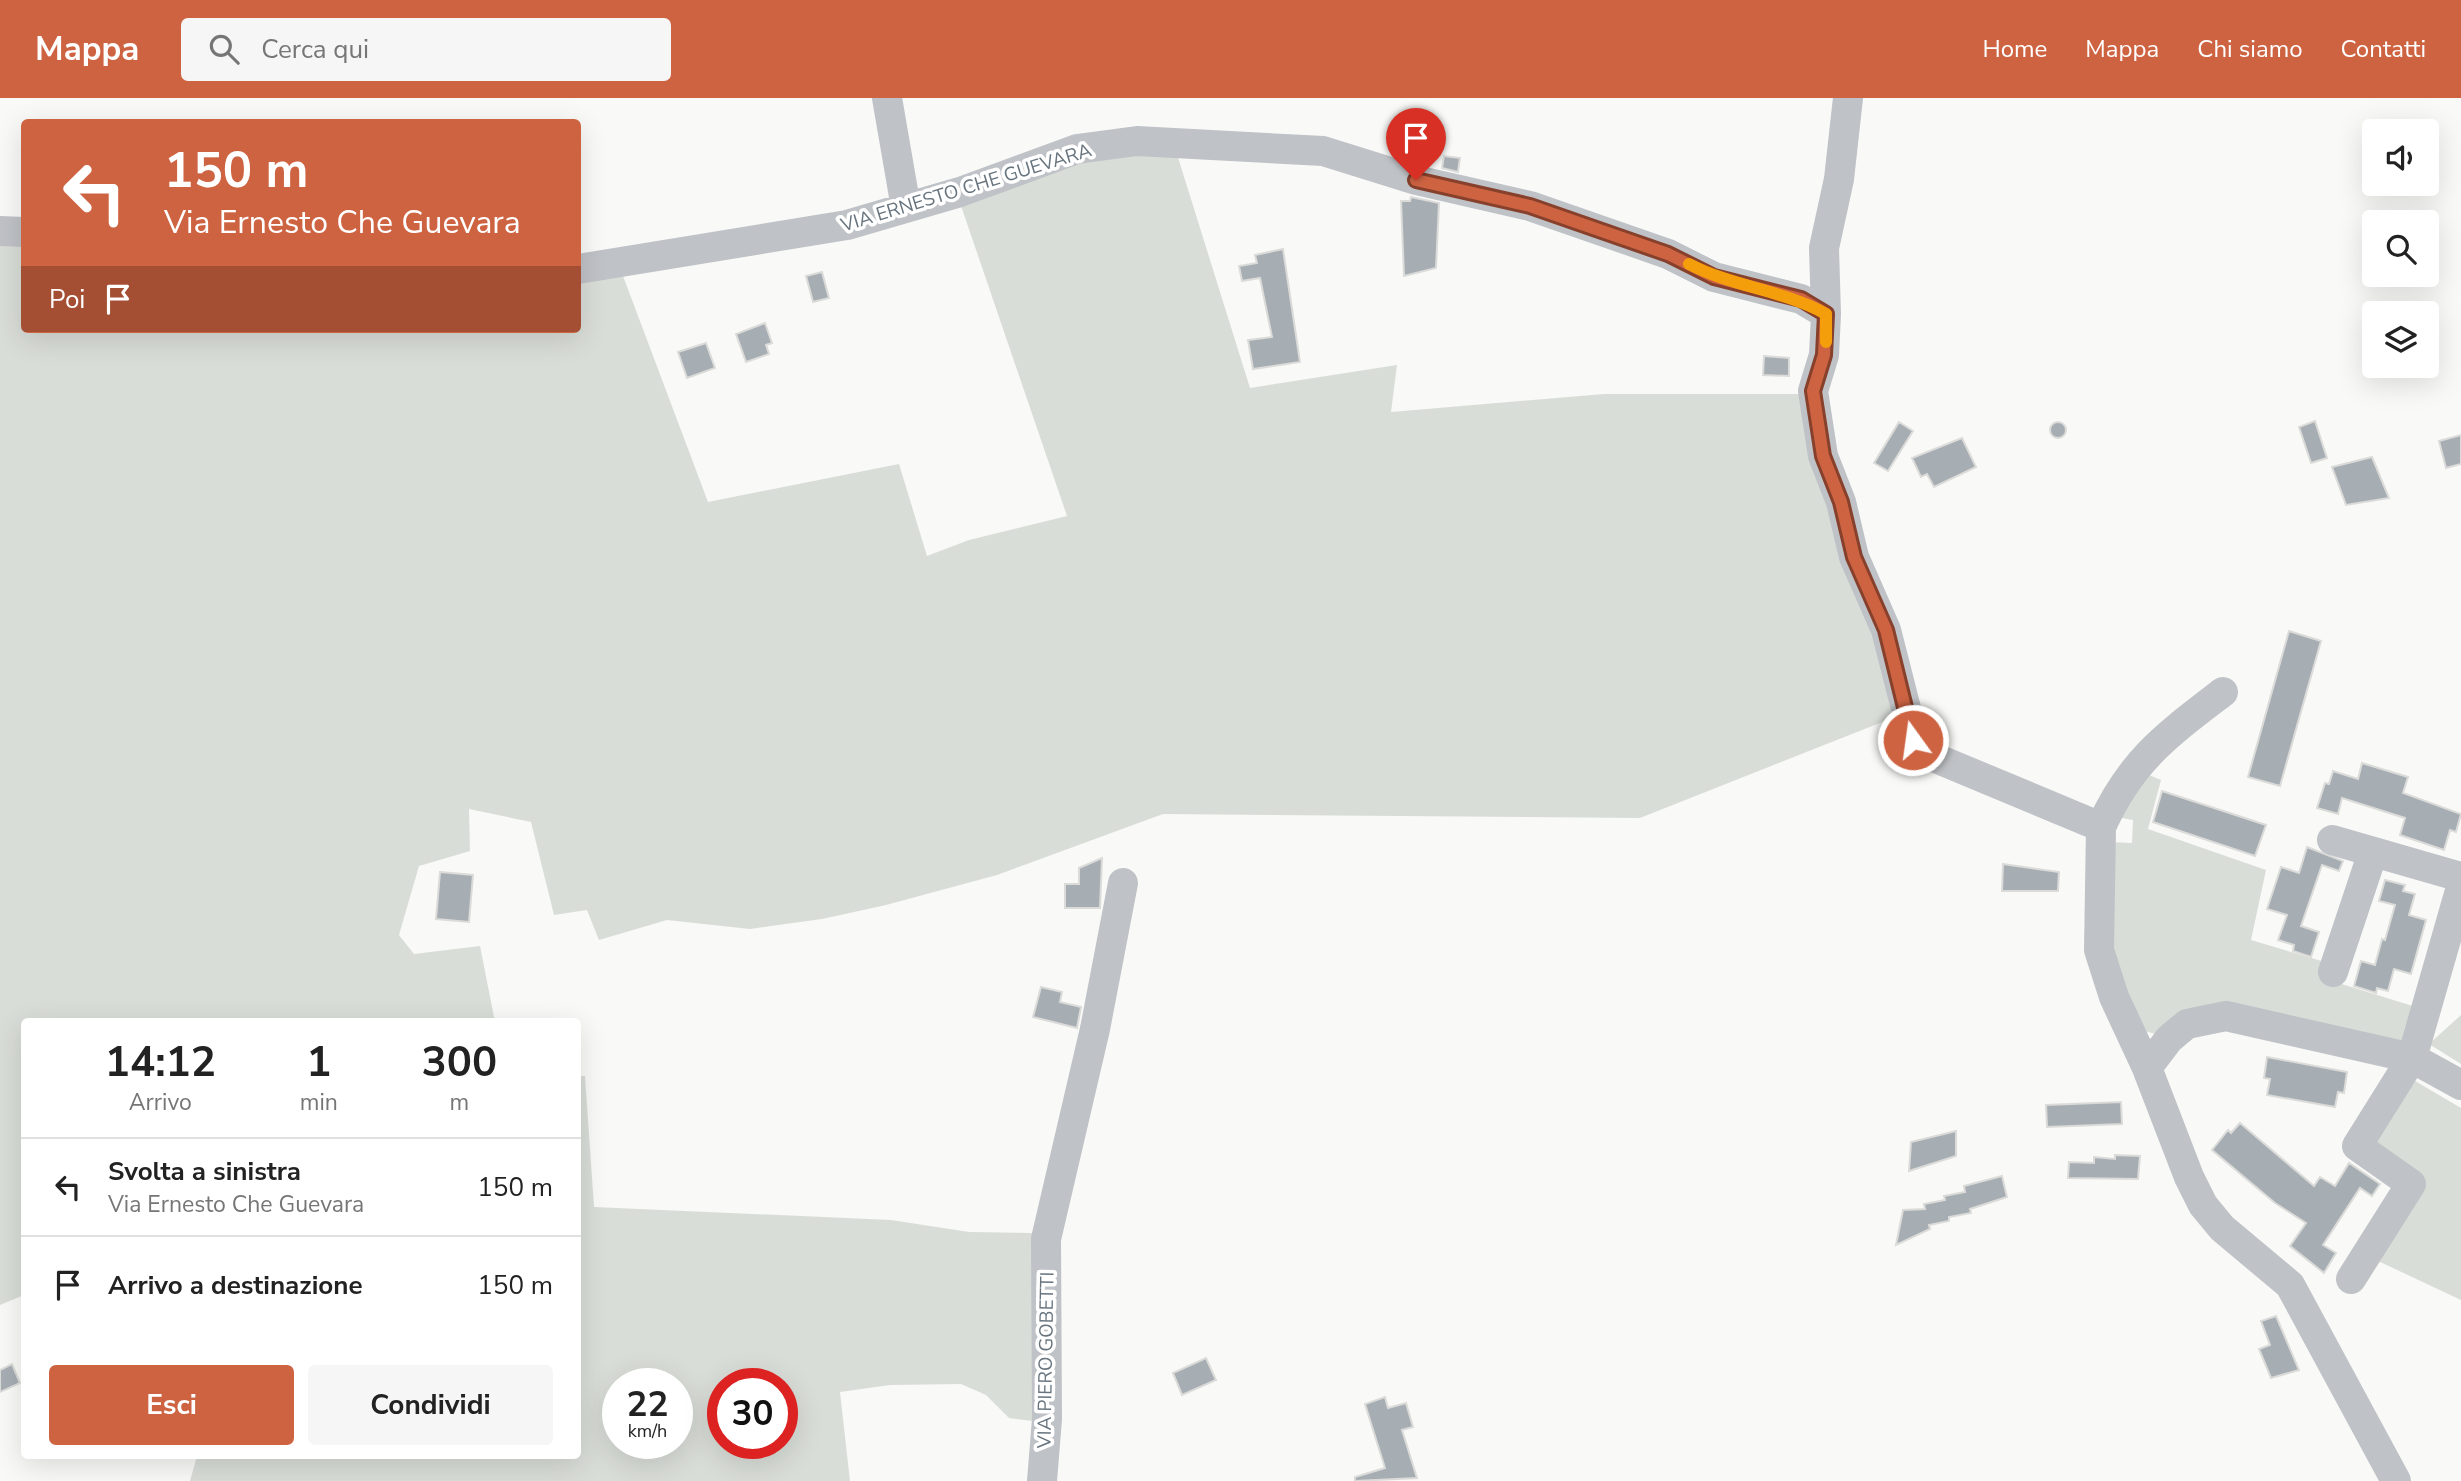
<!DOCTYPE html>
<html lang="it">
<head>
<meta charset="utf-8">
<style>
  :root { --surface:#fff; --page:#f6f6f6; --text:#222; --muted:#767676; --line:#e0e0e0; --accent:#ce6342 }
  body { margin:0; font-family:"Nunito Sans",sans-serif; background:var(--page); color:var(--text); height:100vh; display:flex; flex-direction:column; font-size:26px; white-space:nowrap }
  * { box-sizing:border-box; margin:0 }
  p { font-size:23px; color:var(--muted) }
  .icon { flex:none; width:38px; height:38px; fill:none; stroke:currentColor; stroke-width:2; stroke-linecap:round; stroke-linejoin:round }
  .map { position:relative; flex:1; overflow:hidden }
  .sheet { position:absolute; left:21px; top:920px; width:560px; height:441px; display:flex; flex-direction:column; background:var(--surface); border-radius:7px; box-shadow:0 7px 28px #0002 }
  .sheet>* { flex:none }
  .banner { position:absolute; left:21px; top:21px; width:560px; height:214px; border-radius:7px; box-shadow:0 7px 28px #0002; background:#ce6342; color:#fff; overflow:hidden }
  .buttons { position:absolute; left:2362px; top:21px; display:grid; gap:14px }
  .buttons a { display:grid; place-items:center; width:77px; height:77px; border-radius:7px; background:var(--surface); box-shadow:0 7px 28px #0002; font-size:35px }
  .speed { position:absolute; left:602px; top:1270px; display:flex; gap:14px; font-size:35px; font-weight:700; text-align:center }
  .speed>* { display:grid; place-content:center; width:91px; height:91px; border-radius:50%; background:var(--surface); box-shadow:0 7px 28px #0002; line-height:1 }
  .speed small { font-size:18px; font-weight:400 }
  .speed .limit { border:10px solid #d22; background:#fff; color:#111 }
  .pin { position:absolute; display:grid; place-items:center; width:60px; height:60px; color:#fff; margin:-72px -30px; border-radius:50% 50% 50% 0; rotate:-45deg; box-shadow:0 0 7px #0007 }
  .pin .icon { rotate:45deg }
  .me { position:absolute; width:77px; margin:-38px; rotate:346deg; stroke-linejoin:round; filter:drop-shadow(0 0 5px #0008) }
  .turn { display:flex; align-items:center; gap:24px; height:147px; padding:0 28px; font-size:32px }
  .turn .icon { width:91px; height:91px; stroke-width:2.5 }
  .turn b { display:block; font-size:49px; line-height:60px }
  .then { display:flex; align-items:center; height:66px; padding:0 28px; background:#0003; gap:14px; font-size:26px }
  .eta { display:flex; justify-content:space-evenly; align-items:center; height:119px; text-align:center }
  .eta b { font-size:42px; font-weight:700; line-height:49px }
  .primary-button { display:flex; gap:14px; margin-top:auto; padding:14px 28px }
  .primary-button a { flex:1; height:80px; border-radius:7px; background:var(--accent); color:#fff; font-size:28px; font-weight:700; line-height:80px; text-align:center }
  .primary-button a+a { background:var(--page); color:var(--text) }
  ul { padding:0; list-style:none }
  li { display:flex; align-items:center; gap:21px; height:98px; padding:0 28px; border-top:2px solid var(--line) }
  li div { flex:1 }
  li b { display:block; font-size:26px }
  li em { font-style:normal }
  header { display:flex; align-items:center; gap:42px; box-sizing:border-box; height:98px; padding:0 35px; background:var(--accent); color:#fff }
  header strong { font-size:33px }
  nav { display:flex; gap:38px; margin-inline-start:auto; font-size:24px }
  .search { width:490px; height:63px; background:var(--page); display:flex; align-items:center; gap:18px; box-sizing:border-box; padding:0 24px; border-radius:7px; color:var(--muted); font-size:26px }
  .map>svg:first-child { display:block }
  .green { fill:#d9ddd7; fill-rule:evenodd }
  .building { fill:#a7aeb3; stroke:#dbdbd9; stroke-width:2 }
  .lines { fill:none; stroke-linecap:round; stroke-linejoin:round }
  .minor { stroke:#bfc2c6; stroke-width:30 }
  .route-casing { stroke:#86402b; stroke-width:18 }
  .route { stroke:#ce6342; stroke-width:12 }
  .slow { stroke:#f59e0b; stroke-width:12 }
  .labels { text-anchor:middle; stroke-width:7; stroke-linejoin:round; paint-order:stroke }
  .street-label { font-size:19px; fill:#67747e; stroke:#fff }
</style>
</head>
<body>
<header>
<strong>Mappa</strong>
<div class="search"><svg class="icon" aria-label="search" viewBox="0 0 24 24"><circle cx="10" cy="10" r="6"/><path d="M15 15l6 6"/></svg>Cerca qui</div>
<nav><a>Home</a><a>Mappa</a><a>Chi siamo</a><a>Contatti</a></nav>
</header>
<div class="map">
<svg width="2461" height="1383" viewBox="0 0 2461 1383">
  <rect width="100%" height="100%" fill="#f9f9f7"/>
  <path class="green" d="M 1176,53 L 1250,290 L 1397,267 L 1391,314 L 1604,296 L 1804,296 L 1879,539 L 1895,619 L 1640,720 L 1163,716 L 997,777 L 886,807 L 822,821 L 750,831 L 667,822 L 599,842 L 587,812 L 554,817 L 531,724 L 469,711 L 470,753 L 419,768 L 399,837 L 414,856 L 480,848 L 495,924 L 24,924 L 24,1197 L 0,1207 L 0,143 L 24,143 L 24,231 L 578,231 L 578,177 L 620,170 L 708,404 L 899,366 L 927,458 L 969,442 L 1067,418 L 959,102 L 1079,58 Z
    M 2142,674 L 2161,682 L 2148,731 L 2266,772 L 2251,842 L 2325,864 L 2319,879 L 2416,909 L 2408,944 L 2231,909 L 2156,936 L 2140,932 L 2106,847 L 2111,744 L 2132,745 L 2133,722 L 2116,719 Z
    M 2461,917 L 2461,966 L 2429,946 Z
    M 578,978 L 585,978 L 594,1109 L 891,1122 L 969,1134 L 1031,1135 L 1041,1138 L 1041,1324 L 1009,1320 L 986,1297 L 961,1286 L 890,1287 L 840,1294 L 850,1383 L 190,1383 L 197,1358 L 578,1358 ZM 618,1286 L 677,1286 L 677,1346 L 618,1346 ZM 723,1286 L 782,1286 L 782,1346 L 723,1346 Z
    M 2410,980 L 2461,1010 L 2461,1202 L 2378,1163 L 2424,1083 L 2371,1049 Z"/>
  <path class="building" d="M 1444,58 L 1460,60 L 1458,74 L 1442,70 Z
    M 1411,99 L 1439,105 L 1436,170 L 1404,178 L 1401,103 L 1410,103 Z
    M 1283,151 L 1300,264 L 1253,271 L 1248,242 L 1272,239 L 1260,180 L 1242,183 L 1239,168 L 1257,165 L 1255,157 Z
    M 822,174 L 829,200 L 813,204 L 806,178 Z
    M 765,225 L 772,245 L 766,247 L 769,256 L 746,264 L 736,236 Z
    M 706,245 L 715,270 L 687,280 L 678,254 Z
    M 1764,258 L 1789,260 L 1789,278 L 1763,277 Z
    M 2315,323 L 2327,360 L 2311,365 L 2299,329 Z
    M2050 332a8 8 0 1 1 16 0a8 8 0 1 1-16 0Z
    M 1899,324 L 1913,333 L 1888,373 L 1874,365 Z
    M 2461,337 L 2461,366 L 2446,370 L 2439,343 Z
    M 1962,340 L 1976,369 L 1934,389 L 1927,376 L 1921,379 L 1912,360 Z
    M 2372,359 L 2389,400 L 2346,407 L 2332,369 Z
    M 2289,533 L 2321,543 L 2280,688 L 2248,679 Z
    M 2362,665 L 2408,679 L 2403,695 L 2461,716 L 2456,734 L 2450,732 L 2444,752 L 2400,737 L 2405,720 L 2342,700 L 2338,716 L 2317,710 L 2325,685 L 2329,686 L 2333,673 L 2358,681 Z
    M 2162,693 L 2266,727 L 2255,758 L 2153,724 Z
    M 2307,749 L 2343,763 L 2339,773 L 2322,767 L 2301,828 L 2319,834 L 2311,859 L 2293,853 L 2294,847 L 2278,842 L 2287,817 L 2267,811 L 2281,769 L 2299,775 Z
    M 1102,760 L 1100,810 L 1065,810 L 1065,786 L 1079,786 L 1079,770 Z
    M 2003,766 L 2059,774 L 2058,793 L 2002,793 Z
    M 440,774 L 473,777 L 469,824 L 436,821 Z
    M 2385,782 L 2405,787 L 2403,793 L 2415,796 L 2409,817 L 2426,822 L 2411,876 L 2394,871 L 2388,893 L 2377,890 L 2376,895 L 2354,888 L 2361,863 L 2375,867 L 2382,841 L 2385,842 L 2395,807 L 2379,803 Z
    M 1041,889 L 1062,894 L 1060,904 L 1081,909 L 1077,930 L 1033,919 Z
    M 2267,959 L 2347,974 L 2344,995 L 2338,994 L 2335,1009 L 2267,997 L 2270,981 L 2264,980 Z
    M 2121,1004 L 2122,1026 L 2047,1029 L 2046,1007 Z
    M 2240,1025 L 2314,1088 L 2320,1079 L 2335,1088 L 2349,1065 L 2380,1086 L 2372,1098 L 2360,1090 L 2323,1147 L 2336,1155 L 2324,1175 L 2290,1148 L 2306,1125 L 2275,1105 L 2212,1052 L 2228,1032 L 2231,1035 Z
    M 1956,1033 L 1956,1058 L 1909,1073 L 1911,1044 Z
    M 2115,1057 L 2140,1058 L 2138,1081 L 2068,1080 L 2069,1064 L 2094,1065 L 2094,1059 L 2115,1061 Z
    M 2002,1078 L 2007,1099 L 1970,1111 L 1971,1115 L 1949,1119 L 1949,1123 L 1929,1127 L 1930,1131 L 1896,1147 L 1903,1112 L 1925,1111 L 1924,1106 L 1945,1102 L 1944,1098 L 1965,1094 L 1964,1088 Z
    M 2276,1218 L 2299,1272 L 2271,1280 L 2259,1251 L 2270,1247 L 2261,1223 Z
    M 1206,1260 L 1216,1282 L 1182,1297 L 1173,1275 Z
    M 12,1266 L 20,1285 L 0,1294 L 0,1272 Z
    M 1385,1299 L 1388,1310 L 1406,1305 L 1413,1329 L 1402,1332 L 1417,1380 L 1355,1383 L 1355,1379 L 1385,1370 L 1365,1306 Z"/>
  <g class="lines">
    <path class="minor" d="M 887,0 L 906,110
      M 0,133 L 24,134
      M 578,171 L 847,127 L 960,94 L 1077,51 L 1137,43 L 1323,53 L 1416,82 L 1530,108 L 1668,156 L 1714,179 L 1801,201 L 1826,216 L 1824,257 L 1813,293 L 1823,358 L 1841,404 L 1854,459 L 1886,532 L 1914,642 L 1921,654 L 2101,729 L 2099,852 L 2114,899 L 2147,970 L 2189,1079 L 2203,1107 L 2222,1130 L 2290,1187 L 2396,1383
      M 1826,216 L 1824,150 L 1839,81 L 1848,0
      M 2101,729 C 2131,662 2167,637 2223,594
      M 2332,742 L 2461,779
      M 2333,874 L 2373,754
      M 2147,970 L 2169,941 L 2187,926 L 2226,918 L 2412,960 L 2461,987
      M 2351,1181 L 2411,1086 L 2357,1048 L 2412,960 L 2461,789
      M 1042,1383 L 1047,1321 L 1046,1141 L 1095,931 L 1123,785"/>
  </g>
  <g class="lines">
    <defs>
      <path id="route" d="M 1416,82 L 1530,108 L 1668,156 L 1714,179 L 1801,201 L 1826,216 L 1824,257 L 1813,293 L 1823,358 L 1841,404 L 1854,459 L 1886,532 L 1913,642"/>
    </defs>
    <use href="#route" class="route-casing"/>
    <use href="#route" class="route"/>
    <path class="slow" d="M 1689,166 C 1733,189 1783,192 1826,216 L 1826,244"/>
  </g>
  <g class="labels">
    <g class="street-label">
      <text transform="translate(966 89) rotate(-17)" y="7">VIA ERNESTO CHE GUEVARA</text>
      <text transform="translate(1045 1262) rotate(-89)" y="7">VIA PIERO GOBETTI</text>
    </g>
  </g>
</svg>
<div class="buttons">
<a><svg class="icon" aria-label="sound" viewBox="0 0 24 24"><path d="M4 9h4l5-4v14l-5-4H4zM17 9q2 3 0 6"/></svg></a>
<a><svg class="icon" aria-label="search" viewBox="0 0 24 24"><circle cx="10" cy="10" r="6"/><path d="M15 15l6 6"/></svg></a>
<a><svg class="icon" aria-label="layers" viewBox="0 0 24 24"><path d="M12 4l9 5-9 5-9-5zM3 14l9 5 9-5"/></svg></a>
</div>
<div class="speed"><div>22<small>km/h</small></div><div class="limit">30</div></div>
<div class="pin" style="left:1416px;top:82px;background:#d93025"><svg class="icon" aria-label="arrive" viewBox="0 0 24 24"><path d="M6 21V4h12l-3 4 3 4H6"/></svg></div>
<svg class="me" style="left:1913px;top:642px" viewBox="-20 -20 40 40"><circle r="17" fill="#ce6342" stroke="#fff" stroke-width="3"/><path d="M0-11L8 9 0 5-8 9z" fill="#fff"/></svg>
<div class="banner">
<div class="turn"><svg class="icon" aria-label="left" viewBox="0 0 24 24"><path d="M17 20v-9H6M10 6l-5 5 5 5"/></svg><div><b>150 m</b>Via Ernesto Che Guevara</div></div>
<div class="then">Poi<svg class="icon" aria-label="arrive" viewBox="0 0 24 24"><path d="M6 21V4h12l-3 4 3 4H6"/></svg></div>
</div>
<section class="sheet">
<div class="eta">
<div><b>14:12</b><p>Arrivo</p></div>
<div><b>1</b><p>min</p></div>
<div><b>300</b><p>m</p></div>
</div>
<ul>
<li><svg class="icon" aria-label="left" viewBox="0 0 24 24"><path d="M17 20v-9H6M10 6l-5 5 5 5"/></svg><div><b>Svolta a sinistra</b><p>Via Ernesto Che Guevara</p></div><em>150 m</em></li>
<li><svg class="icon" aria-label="arrive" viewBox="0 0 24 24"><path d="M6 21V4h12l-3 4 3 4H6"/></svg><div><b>Arrivo a destinazione</b></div><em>150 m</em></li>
</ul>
<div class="primary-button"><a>Esci</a><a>Condividi</a></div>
</section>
</div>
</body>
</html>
